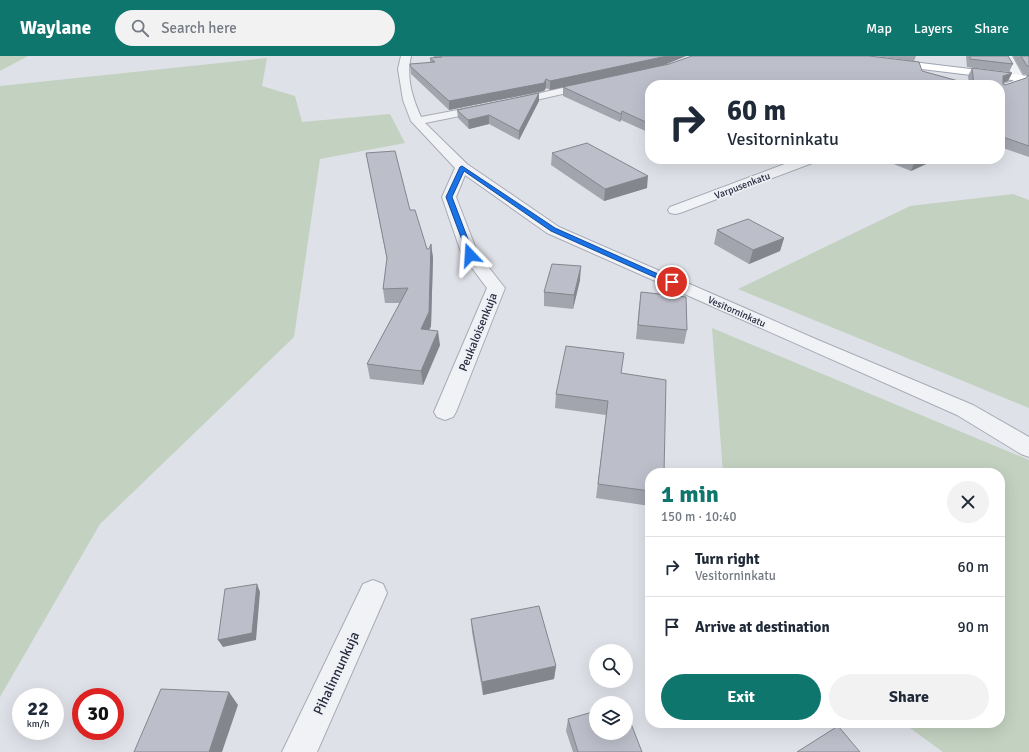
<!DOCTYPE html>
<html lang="en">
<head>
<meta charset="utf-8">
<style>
  :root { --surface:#fff; --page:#f2f2f3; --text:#1f2937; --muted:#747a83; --line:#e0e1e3; --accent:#0f766e }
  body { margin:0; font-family:Signika,sans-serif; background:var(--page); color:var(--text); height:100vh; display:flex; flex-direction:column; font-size:15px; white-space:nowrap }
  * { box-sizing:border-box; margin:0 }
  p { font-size:13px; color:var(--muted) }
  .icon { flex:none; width:22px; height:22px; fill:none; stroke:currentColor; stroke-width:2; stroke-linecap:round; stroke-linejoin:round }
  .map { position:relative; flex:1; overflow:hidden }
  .panel { position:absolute; left:645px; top:412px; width:360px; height:260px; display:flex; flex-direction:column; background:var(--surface); border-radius:16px; box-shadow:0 4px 16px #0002 }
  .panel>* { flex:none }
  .hud { position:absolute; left:645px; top:24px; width:360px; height:84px; border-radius:16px; box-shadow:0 4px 16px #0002; background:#fff; color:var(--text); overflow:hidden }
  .buttons { position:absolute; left:589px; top:588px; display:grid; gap:8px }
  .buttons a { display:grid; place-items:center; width:44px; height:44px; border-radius:50%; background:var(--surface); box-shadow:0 4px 16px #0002; font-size:20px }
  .speed { position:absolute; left:12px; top:632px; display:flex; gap:8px; font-size:20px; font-weight:700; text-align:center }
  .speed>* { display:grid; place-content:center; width:52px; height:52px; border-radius:50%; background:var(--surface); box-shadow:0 4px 16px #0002; line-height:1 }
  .speed small { font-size:10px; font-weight:400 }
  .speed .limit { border:6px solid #d22; background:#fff; color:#111 }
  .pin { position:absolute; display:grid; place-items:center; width:34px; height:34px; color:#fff; margin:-17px; border:2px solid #fff; border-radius:50%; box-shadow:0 1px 4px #0007 }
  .me { position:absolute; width:44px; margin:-22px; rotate:340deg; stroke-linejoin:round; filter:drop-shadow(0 0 3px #0008) }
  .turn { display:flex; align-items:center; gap:14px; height:84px; padding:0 16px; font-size:18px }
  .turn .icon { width:52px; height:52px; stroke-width:2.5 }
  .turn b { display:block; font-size:28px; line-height:34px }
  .round { display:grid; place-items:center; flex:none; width:42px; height:42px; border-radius:21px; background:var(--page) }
  .overview { display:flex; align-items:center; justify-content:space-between; height:68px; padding:0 16px }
  h1 { font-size:24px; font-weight:700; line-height:30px; color:var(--accent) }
  .primary-button { display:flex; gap:8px; margin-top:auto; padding:8px 16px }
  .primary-button a { flex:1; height:46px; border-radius:24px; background:var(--accent); color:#fff; font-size:16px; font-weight:700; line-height:46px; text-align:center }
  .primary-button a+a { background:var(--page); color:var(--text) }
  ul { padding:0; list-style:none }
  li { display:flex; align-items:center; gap:12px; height:60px; padding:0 16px; border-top:1px solid var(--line) }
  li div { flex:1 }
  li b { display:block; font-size:15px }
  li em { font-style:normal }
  header { display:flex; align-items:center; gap:24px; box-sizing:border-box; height:56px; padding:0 20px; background:var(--accent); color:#fff }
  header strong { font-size:19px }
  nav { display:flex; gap:22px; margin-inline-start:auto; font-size:14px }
  .search { width:280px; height:36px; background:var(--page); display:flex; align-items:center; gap:10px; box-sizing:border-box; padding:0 14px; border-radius:22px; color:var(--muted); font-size:15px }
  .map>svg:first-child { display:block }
  .green { fill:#c2d1c0 }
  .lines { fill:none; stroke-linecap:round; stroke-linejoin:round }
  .minor-casing { stroke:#a8abb5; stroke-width:2 }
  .major-casing { stroke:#9fa3b3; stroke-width:2 }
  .minor { fill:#f1f2f6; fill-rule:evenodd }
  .major { fill:#fff; fill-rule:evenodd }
  .wall { fill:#a2a4ae }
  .shaded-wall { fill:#84868d }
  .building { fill:#bcbfca; stroke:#84868d }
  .route { fill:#1a73e8; stroke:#114b97 }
  .labels { text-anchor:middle; stroke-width:3.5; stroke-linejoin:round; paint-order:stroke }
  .far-street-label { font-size:10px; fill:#282d3e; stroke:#eef0f5 }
  .street-label { font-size:12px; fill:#282d3e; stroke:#eef0f5 }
  .near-street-label { font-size:14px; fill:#282d3e; stroke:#eef0f5 }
</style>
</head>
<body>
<header>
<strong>Waylane</strong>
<div class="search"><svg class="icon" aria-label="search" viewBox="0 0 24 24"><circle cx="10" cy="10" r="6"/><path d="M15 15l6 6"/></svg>Search here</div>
<nav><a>Map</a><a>Layers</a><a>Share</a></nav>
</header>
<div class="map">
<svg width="1029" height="696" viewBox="0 0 1029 696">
  <rect width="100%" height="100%" fill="#dfe1e8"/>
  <path class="green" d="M 0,0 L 28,0 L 0,15 Z
    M 267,2 L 262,30 L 295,40 L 302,66 L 390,58 L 405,87 L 320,103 L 294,281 L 100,468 L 0,641 L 0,30 Z
    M 1013,138 L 1029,144 L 1029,352 L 738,233 L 910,150 Z
    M 712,272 L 1029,404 L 1029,696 L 943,696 L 903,667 L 1000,667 L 1000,417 L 723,417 Z"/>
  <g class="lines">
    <defs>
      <path id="minor" d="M 401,0 L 411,0 C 406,21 412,41 421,61 L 510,44 L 593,25 L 597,26 L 598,28 L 593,31 L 510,50 L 425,67 L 467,108 L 559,171 L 818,284 L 973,349 L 1029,381 L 1029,401 L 1021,398 L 957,359 L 547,177 L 465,119 L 456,141 L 478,198 L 505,232 L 456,356 L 453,361 L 445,364 L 437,361 L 434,356 L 487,232 L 462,199 L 442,141 L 455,112 L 411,65 L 403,44 L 398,13 Z
        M 1002,0 L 1012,0 L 1024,22 L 1021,29 L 1000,36 L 1000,29 L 1013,25 L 1014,22 Z
        M 798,103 L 817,103 L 815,106 L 680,157 L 675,158 L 670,157 L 668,154 L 670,151 Z
        M 373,524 L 383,528 L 387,537 L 317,696 L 282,696 L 363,528 Z"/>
      <path id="major" d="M 835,0 L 863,0 L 1029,20 L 1029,26 L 840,3 Z"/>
    </defs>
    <use href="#minor" class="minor-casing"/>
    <use href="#major" class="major-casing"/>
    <use href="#minor" class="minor"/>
    <use href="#major" class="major"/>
  </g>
  <path class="wall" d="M 433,0 L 686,0 L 664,9 L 550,34 L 546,32 L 544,35 L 449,54 L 411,18 L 410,8 L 430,7 L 430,2 L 435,2 Z
    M 875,0 L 916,0 L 914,5 Z
    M 966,0 L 1008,0 L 1013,8 L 1009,16 L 967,11 Z
    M 1013,0 L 1029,0 L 1029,101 L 1000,91 L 1000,29 L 650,29 L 650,77 L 621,64 L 620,66 L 563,40 L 563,31 L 669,8 L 922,15 L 969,28 L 968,20 L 972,12 L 1012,17 L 1008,25 L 1003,27 L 1003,28 L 1005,29 L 1026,22 L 1028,19 L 1023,18 Z
    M 539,45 L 519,84 L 489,68 L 469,73 L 458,62 L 457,54 Z
    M 366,97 L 410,154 L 427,193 L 429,193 L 431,188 L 433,202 L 431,270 L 429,274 L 440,289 L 423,329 L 370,323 L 367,308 L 400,247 L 385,247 L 383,233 L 387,204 Z
    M 552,97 L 647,132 L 604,145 L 551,109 Z
    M 881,103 L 937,103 L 911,115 Z
    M 717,174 L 784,182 L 780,195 L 749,208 L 714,188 Z
    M 580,224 L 573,253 L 544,250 L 544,236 Z
    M 641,236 L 687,274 L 684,288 L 636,283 L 639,251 Z
    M 621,317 L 650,417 L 650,450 L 596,442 L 606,359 L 555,352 L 556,338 Z
    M 471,563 L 556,610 L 554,623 L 483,639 L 472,576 Z
    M 568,663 L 642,696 L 573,696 L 566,675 Z"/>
  <path class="shaded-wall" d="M 667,0 L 686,0 L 664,9 L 550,34 L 550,25 Z
    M 1012,17 L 1008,25 L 999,28 L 1003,20 Z
    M 546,23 L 546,32 L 544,35 L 449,54 L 449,45 Z
    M 539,37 L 539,45 L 519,84 L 519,75 Z
    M 622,55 L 621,64 L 620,66 L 621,58 Z
    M 489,59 L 489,68 L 469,73 L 468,64 Z
    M 919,103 L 937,103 L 911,115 L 915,105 Z
    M 648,120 L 647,132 L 604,145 L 605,133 Z
    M 784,182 L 780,195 L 749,208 L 753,194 Z
    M 431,188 L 433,202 L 431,270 L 423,288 L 421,273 Z
    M 581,210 L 580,224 L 573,253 L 574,239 Z
    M 438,275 L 440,289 L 423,329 L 421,315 Z
    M 257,528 L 260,536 L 256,584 L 223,591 L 218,584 Z
    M 556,610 L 554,623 L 483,639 L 482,626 Z
    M 229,636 L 238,649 L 222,696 L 209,696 Z"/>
  <path class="building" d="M 441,0 L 667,0 L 550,25 L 546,23 L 544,27 L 449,45 L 410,10 L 410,8 L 435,6 L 430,2 L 442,1 Z
    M 692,0 L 869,0 L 919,6 L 922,15 L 973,29 L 650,29 L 650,68 L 622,55 L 621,58 L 563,31 L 669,8 Z
    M 970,0 L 1008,0 L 1013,8 L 970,3 Z
    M 1021,0 L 1029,0 L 1029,10 L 1027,10 Z
    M 972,12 L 1012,17 L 1003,20 L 1003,28 L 1005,29 L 1026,22 L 1028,19 L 1029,19 L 1029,90 L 1000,80 L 1000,29 L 974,29 Z
    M 539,37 L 519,75 L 489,59 L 468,64 L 457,54 Z
    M 587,87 L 648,120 L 605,133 L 552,97 Z
    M 395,95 L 410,154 L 415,154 L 427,193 L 429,193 L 431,188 L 429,256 L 421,273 L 438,275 L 421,315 L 367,308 L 408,232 L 383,233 L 387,202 L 366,97 Z
    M 909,103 L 919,103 L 915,105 Z
    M 748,163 L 784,182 L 753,194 L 717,174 Z
    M 552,208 L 581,210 L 574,239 L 544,236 Z
    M 641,236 L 686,241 L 687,274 L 638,269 Z
    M 566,290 L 624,297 L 621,317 L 666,324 L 664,417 L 650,417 L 650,435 L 598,428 L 608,345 L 556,338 Z
    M 257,528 L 252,577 L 218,584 L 225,533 Z
    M 539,550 L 556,610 L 482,626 L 471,563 Z
    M 161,633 L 229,636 L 209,696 L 134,696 Z
    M 596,655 L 596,677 L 626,677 L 626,655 L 642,696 L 578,696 L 568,663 Z
    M 838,670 L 860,696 L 797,696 Z"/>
  <path class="route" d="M 462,110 L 555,172 L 676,226 L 675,228 L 670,228 L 551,175 L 464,115 L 452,141 L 474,199 L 468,200 L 446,141 L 460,111 Z"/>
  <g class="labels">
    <g class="far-street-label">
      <text transform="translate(742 129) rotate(-21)" y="4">Varpusenkatu</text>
      <text transform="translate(737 255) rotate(24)" y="4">Vesitorninkatu</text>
    </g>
    <g class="street-label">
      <text transform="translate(478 276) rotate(-68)" y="4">Peukaloisenkuja</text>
    </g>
    <g class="near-street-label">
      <text transform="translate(336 617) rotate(-65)" y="5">Pihalinnunkuja</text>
    </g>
  </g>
</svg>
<div class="buttons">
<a><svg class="icon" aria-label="search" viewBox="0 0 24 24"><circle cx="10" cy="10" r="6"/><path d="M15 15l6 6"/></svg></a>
<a><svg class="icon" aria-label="layers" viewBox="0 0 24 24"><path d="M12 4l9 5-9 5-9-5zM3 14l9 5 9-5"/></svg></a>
</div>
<div class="speed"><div>22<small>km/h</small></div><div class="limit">30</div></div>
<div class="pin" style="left:672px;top:226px;background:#d93025"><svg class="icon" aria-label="arrive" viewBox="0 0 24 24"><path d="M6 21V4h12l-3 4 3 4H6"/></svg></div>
<svg class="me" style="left:470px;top:199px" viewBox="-20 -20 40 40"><path d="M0-17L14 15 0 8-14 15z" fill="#1a73e8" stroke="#fff" stroke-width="4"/></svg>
<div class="hud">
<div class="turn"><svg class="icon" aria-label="right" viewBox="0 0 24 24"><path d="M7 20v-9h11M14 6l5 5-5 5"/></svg><div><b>60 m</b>Vesitorninkatu</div></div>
</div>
<section class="panel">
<div class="overview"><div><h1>1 min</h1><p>150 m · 10:40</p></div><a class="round"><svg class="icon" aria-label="close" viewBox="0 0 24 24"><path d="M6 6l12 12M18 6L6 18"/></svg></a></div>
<ul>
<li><svg class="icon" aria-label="right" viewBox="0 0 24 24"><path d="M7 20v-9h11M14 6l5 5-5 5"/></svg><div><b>Turn right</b><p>Vesitorninkatu</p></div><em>60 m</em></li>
<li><svg class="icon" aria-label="arrive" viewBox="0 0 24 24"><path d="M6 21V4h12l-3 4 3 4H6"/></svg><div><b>Arrive at destination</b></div><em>90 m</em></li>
</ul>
<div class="primary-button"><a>Exit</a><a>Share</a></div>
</section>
</div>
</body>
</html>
